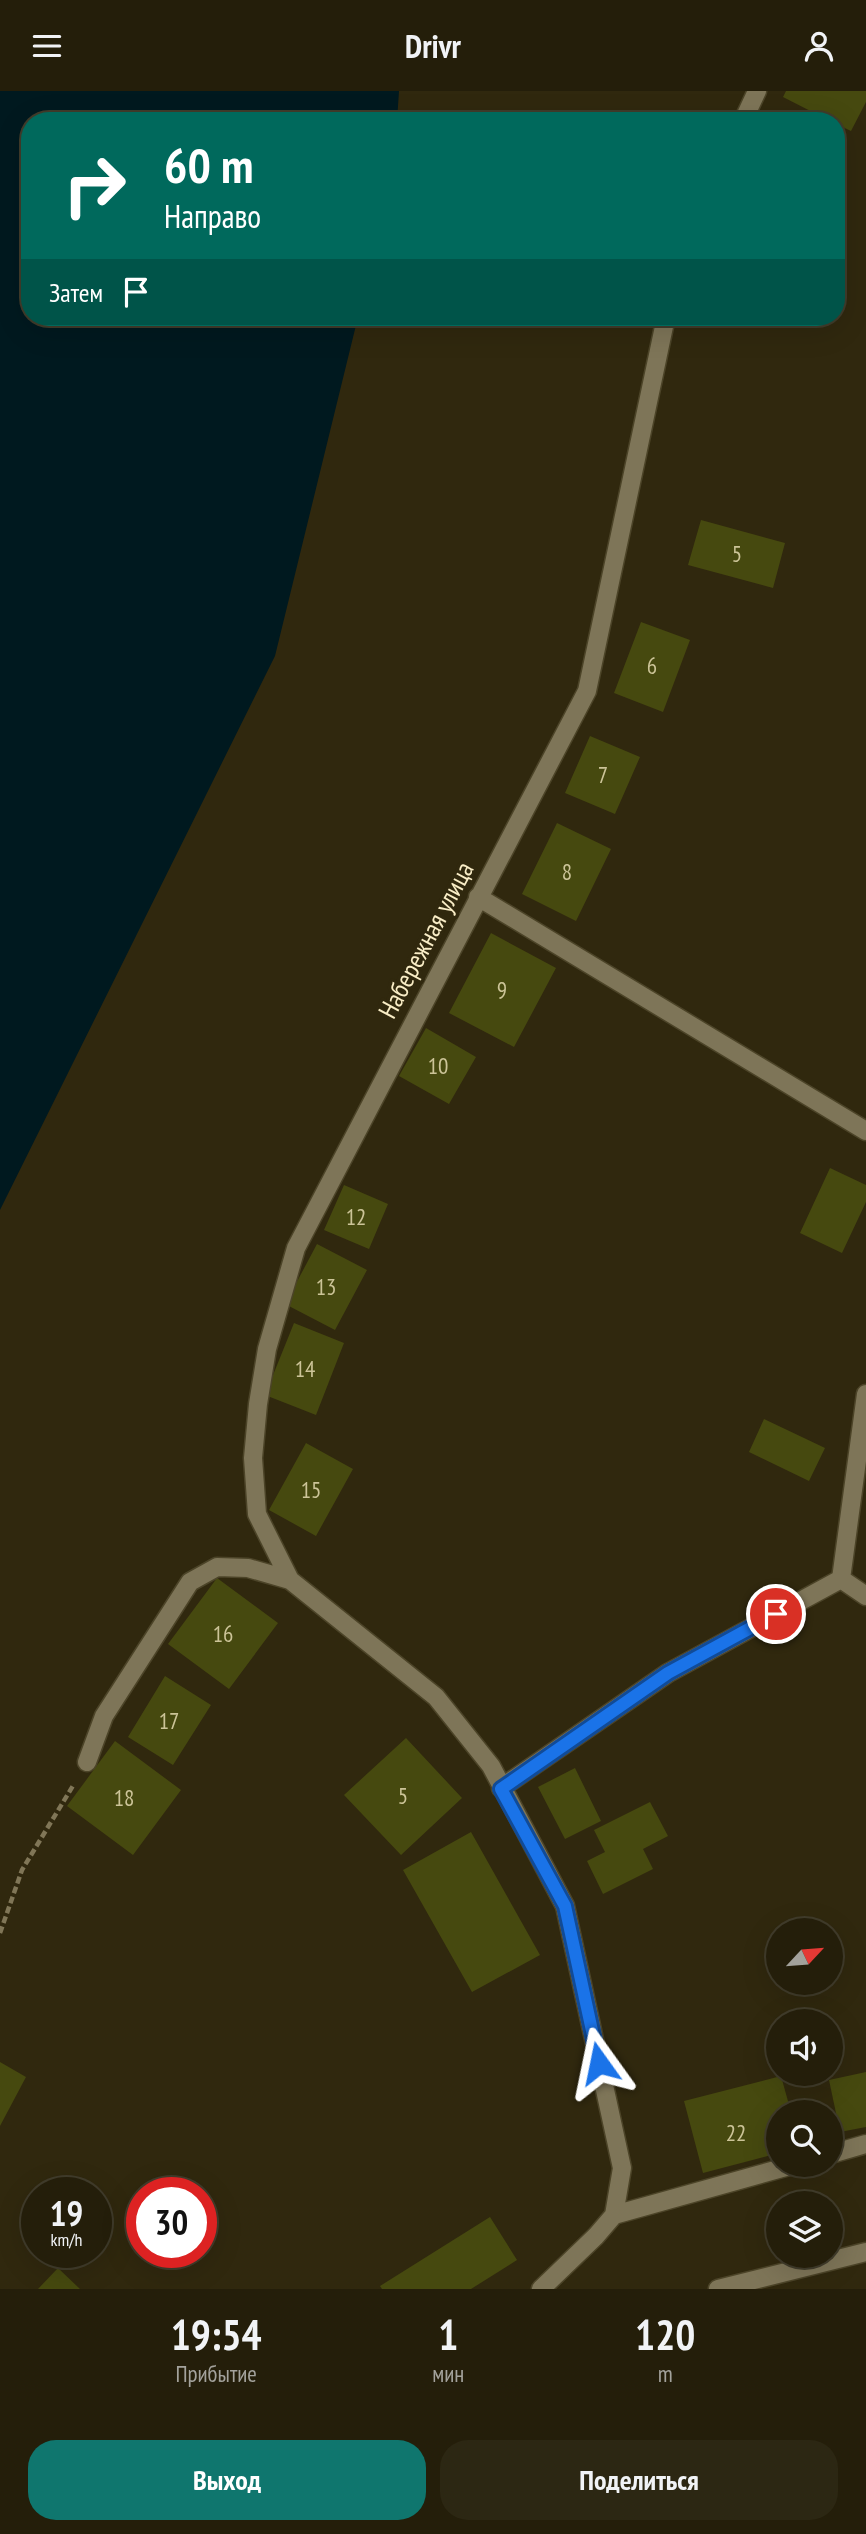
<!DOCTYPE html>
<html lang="ru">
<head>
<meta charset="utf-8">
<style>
  :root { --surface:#241e0a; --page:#2c2713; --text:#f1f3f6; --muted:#a3a29c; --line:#413c2b; --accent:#0f766e }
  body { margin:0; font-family:"PT Sans Narrow",sans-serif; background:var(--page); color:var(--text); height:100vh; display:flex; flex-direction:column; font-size:26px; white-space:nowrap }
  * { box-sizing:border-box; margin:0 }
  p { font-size:23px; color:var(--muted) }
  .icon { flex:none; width:38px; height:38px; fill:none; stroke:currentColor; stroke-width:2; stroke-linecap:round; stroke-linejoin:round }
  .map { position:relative; height:2198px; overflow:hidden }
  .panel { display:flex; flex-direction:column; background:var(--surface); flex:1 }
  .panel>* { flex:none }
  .top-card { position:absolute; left:21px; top:21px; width:824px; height:214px; border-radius:28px; box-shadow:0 7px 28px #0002,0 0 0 2px var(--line); background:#00695c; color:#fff; overflow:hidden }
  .needle { width:46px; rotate:64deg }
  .buttons { position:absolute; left:766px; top:1827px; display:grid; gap:14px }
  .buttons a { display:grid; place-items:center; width:77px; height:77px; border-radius:50%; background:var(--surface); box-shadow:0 7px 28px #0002,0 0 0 2px var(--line); font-size:35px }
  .speed { position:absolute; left:21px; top:2086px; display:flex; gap:14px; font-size:35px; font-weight:700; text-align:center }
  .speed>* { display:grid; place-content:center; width:91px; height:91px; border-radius:50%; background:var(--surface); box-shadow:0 7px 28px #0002,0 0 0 2px var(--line); line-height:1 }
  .speed small { font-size:18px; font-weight:400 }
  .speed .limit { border:10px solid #d22; background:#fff; color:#111 }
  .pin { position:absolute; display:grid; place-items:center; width:60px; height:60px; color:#fff; margin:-30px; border:4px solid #fff; border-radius:50%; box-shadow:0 2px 7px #0007 }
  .me { position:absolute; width:77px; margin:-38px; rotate:348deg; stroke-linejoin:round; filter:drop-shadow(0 0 5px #0008) }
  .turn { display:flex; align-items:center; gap:24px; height:147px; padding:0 28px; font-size:32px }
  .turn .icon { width:91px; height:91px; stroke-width:2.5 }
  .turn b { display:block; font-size:49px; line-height:60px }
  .then { display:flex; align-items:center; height:66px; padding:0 28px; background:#0003; gap:14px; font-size:26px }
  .eta { display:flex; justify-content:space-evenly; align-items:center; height:119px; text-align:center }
  .eta b { font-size:42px; font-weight:600; line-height:49px }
  .button { display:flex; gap:14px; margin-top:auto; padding:14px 28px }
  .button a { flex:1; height:80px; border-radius:28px; background:var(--accent); color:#fff; font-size:28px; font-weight:600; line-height:80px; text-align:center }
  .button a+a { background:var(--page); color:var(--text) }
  header { display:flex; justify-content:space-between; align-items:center; height:91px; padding:0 28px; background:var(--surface); font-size:32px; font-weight:600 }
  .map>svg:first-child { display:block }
  .water { fill:#00191f }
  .building { fill:#46490f }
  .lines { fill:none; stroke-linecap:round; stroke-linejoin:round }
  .minor-casing { stroke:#4c4428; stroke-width:21 }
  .path { stroke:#807657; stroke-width:4.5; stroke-dasharray:7 3.5; stroke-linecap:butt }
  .minor { stroke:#7e7558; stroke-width:18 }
  .route-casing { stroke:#114b97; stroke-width:18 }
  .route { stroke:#1a73e8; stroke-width:12 }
  .labels { text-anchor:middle; stroke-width:7; stroke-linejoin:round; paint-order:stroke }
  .number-label { font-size:23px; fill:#ccc498 }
  .street-label { font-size:26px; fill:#f9edc6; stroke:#30280e }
</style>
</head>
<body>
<header><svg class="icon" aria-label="menu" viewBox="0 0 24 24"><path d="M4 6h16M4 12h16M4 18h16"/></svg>Drivr<svg class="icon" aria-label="person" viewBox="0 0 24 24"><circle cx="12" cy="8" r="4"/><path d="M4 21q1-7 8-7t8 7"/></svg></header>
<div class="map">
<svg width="866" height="2198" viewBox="0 0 866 2198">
  <rect width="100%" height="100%" fill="#30280e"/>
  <path class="water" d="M 0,0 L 399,0 L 397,30 L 30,30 L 30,226 L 358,226 L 275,565 L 0,1119 Z"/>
  <path class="building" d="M 786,0 L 866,0 L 866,11 L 851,40 L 836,33 L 836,30 L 830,30 L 783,6 Z
    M 701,429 L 785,452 L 773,497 L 688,474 Z
    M 641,531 L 690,549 L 663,621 L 614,602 Z
    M 590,645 L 640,666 L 615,723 L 565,702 Z
    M 557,732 L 611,758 L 576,830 L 522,803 Z
    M 491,842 L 556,877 L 514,956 L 449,922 Z
    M 426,937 L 476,966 L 449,1013 L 399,985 Z
    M 830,1077 L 866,1094 L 866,1111 L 842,1162 L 800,1142 Z
    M 344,1094 L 388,1113 L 369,1158 L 324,1139 Z
    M 317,1153 L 367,1179 L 335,1239 L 285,1213 Z
    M 294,1232 L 344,1252 L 316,1324 L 265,1304 Z
    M 764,1328 L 825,1357 L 809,1390 L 749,1361 Z
    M 306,1352 L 353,1378 L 316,1445 L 269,1419 Z
    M 217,1487 L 278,1532 L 229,1598 L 168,1553 Z
    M 165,1585 L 211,1614 L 173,1674 L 128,1646 Z
    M 406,1647 L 462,1707 L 401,1764 L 344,1704 Z
    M 115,1650 L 181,1699 L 133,1764 L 67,1715 Z
    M 575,1677 L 601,1730 L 565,1748 L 538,1696 Z
    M 650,1711 L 668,1745 L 643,1758 L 653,1778 L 603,1803 L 587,1770 L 605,1761 L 594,1739 Z
    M 471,1741 L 540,1864 L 472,1901 L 403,1779 Z
    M 0,1971 L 26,1986 L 0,2035 Z
    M 866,1981 L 866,2036 L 840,2041 L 829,1989 Z
    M 781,1985 L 791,2021 L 779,2021 L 779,2062 L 703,2082 L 684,2010 Z
    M 490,2126 L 517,2169 L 471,2198 L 382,2198 L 380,2195 Z
    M 58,2177 L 80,2198 L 38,2198 Z"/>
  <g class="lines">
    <defs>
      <path id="minor" d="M 743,30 L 757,0
        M 478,806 L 866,1040
        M 841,1488 L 866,1505
        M 290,1489 L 257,1423 L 253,1367 L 258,1313 L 267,1258 L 296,1157 L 587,600 L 666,226
        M 87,1671 L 104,1625 L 190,1491 L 217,1476 L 248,1477 L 290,1489 L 436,1606 L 491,1675 L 565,1815 L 622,2077 L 614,2124 L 596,2145 L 541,2198
        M 501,1697 L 668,1582 L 841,1488 L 866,1303
        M 831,2063 L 866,2053
        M 614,2124 L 793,2074
        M 718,2198 L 866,2161"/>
    </defs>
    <use href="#minor" class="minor-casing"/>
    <path class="path" d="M 0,1842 L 22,1779 L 74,1693"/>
    <use href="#minor" class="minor"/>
  </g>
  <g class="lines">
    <defs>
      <path id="route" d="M 599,1972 L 565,1815 L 501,1698 L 668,1582 L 776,1523"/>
    </defs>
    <use href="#route" class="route-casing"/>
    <use href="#route" class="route"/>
  </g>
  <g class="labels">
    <g class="number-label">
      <text x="737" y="471">5</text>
      <text x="652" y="583">6</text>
      <text x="603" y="692">7</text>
      <text x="567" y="789">8</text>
      <text x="502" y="907">9</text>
      <text x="438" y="983">10</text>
      <text x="356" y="1134">12</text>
      <text x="326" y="1204">13</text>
      <text x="305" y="1286">14</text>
      <text x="311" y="1407">15</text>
      <text x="223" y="1551">16</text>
      <text x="169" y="1638">17</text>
      <text x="403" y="1713">5</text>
      <text x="124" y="1715">18</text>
      <text x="736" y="2050">22</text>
    </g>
    <g class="street-label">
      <text transform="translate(426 849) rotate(-62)" y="9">Набережная улица</text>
    </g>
  </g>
</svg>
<div class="buttons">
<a><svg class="needle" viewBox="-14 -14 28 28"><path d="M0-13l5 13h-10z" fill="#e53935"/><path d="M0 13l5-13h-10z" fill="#a3a29c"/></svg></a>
<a><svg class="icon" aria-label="sound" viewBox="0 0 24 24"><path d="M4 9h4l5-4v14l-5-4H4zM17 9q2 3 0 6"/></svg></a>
<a><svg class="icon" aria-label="search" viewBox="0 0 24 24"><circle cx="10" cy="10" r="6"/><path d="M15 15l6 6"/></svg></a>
<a><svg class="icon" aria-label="layers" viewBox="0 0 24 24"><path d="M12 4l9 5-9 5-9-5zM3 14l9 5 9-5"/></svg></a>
</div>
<div class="speed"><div>19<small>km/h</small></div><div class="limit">30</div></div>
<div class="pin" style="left:776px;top:1523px;background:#d93025"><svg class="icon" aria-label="arrive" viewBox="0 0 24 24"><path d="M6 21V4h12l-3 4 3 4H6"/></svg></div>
<svg class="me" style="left:599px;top:1972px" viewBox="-20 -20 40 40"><path d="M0-17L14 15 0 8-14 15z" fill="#1a73e8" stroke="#fff" stroke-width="4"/></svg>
<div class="top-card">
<div class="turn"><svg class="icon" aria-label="right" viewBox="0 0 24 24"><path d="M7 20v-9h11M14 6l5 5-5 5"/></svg><div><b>60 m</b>Направо</div></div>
<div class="then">Затем<svg class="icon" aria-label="arrive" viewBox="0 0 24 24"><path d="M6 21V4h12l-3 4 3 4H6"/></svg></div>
</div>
</div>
<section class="panel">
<div class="eta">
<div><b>19:54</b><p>Прибытие</p></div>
<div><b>1</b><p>мин</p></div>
<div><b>120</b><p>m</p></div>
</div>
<div class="button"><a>Выход</a><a>Поделиться</a></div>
</section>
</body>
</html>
